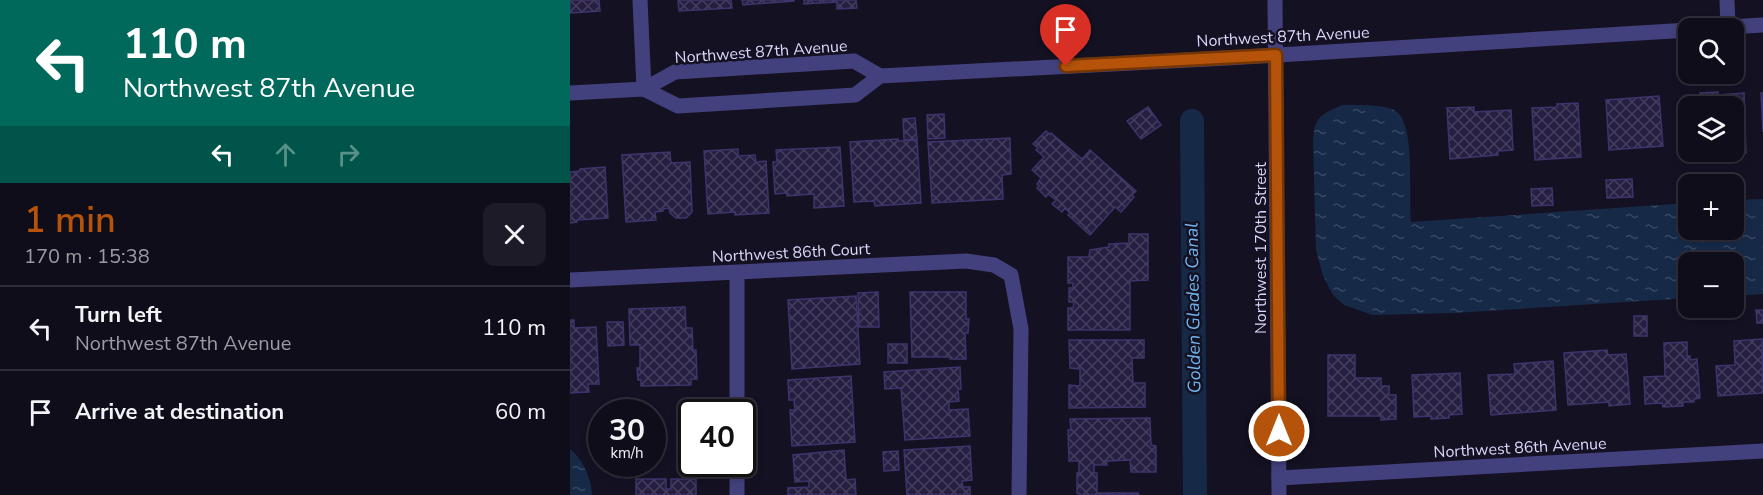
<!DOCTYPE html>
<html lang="en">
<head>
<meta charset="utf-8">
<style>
  :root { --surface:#0f0d1a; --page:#1d1b27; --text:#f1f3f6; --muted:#9b9ca2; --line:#2f2d39; --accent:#b45309 }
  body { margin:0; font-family:"Nunito Sans",sans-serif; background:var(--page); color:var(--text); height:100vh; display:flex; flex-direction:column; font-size:22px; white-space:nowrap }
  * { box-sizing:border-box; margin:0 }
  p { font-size:20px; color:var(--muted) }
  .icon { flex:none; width:33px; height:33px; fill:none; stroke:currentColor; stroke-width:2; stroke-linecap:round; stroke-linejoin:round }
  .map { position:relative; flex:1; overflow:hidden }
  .side { display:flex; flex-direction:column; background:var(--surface); width:570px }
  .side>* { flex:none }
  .guide { background:#00695c; color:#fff; overflow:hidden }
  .buttons { position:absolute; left:1108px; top:18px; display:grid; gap:12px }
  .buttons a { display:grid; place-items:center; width:66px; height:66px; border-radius:12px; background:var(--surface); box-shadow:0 3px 9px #0003,0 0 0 2px var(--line); font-size:30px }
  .speed { position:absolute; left:18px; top:399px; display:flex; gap:12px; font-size:30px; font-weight:700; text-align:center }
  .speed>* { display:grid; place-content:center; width:78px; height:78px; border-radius:50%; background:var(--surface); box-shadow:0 3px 9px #0003,0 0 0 2px var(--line); line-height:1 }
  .speed small { font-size:15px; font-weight:400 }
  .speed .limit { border:3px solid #111; border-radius:9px; background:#fff; color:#111 }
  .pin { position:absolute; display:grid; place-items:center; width:51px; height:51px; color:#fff; margin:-62px -26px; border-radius:50% 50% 50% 0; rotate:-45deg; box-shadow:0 0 6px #0007 }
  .pin .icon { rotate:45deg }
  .me { position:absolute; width:66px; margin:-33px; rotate:0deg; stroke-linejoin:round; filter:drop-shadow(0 0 4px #0008) }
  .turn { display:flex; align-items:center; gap:21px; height:126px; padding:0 24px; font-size:27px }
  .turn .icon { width:78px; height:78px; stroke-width:2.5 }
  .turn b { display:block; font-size:42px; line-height:51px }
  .lanes { display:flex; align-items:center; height:57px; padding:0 24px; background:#0003; justify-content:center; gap:30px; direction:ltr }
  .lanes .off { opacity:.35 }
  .round { display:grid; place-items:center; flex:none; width:63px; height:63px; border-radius:12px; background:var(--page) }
  .headline { display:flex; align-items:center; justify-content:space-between; height:102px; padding:0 24px }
  h1 { font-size:36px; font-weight:600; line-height:45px; color:var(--accent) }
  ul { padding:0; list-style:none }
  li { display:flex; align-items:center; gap:18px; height:84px; padding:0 24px; border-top:2px solid var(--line) }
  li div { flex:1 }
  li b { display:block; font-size:22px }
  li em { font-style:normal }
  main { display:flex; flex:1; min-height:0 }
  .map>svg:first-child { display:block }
  .water { fill:url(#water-ripples) }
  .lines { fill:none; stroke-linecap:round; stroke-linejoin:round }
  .canal { stroke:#162a48; stroke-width:24 }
  .building { fill:url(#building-cross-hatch); stroke:#3e346b; stroke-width:1.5; fill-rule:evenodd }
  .minor { stroke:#43417d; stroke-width:15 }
  .tertiary { stroke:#43417d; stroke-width:15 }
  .route-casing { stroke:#753606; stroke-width:15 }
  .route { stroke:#b45309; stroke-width:10 }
  .labels { text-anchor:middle; stroke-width:5; stroke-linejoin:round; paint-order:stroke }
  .street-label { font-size:16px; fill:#dbd7fb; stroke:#141123 }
  .water-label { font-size:18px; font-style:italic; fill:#71b5ef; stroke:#141123 }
</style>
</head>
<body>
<main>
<section class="side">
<div class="guide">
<div class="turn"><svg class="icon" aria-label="left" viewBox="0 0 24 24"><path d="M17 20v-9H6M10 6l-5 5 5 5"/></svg><div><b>110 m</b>Northwest 87th Avenue</div></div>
<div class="lanes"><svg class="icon" aria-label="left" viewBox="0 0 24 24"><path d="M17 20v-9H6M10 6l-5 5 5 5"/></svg><svg class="icon off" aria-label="ahead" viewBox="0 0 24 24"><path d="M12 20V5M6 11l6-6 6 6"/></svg><svg class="icon off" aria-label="right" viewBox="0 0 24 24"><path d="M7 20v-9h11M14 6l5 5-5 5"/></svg></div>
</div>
<div class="headline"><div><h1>1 min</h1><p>170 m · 15:38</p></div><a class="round"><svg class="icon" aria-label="close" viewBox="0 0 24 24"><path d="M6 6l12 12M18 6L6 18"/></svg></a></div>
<ul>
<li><svg class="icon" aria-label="left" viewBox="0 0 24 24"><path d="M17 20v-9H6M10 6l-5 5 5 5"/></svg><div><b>Turn left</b><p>Northwest 87th Avenue</p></div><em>110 m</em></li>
<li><svg class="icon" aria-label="arrive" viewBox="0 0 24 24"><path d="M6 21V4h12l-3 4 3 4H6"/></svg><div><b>Arrive at destination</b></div><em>60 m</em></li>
</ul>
</section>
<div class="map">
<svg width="1193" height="495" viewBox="0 0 1193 495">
  <defs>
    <pattern id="water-ripples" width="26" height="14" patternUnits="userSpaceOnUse" patternTransform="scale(1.5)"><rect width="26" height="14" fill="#162a48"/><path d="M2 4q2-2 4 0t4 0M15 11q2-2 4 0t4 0" fill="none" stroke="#374863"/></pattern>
    <pattern id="building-cross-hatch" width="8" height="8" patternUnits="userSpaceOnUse" patternTransform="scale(1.5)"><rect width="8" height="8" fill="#261f42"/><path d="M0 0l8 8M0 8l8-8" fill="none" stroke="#453f5e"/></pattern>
  </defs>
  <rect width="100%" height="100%" fill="#141123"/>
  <path class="water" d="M 772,105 C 784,105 819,104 827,112 C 846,128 838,197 841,222 L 1119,203 L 1119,230 L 1164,230 L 1164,200 L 1193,199 L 1193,294 L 1164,296 L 1164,262 L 1119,262 L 1119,298 L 884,313 L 803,315 L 774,305 L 763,295 L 753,276 L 746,250 L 743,142 C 745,116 749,116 772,105 Z
    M 0,449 C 12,458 22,480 22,495 L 0,495 Z"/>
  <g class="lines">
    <path class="canal" d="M 622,121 L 625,495"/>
  </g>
  <path class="building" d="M 0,0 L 29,0 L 30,11 L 0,13 Z
    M 108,0 L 161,0 L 162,8 L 109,11 Z
    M 172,0 L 224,0 L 224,1 L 173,5 Z
    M 234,0 L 286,0 L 287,8 L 267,9 L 267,2 L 234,4 Z
    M 1148,92 L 1148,95 L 1174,93 L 1176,153 L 1117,156 L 1114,96 L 1130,96 L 1130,93 ZM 1119,106 L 1164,106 L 1164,152 L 1119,152 Z
    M 1191,93 L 1193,93 L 1193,132 Z
    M 1089,96 L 1093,146 L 1039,150 L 1036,100 Z
    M 1008,103 L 1011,157 L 965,160 L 962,108 L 987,107 L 987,104 Z
    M 578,107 L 591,125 L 571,139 L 557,121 Z
    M 904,107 L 904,112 L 941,110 L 943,150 L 928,151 L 928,155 L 880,159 L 877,108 Z
    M 374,114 L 375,138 L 358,139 L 357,115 Z
    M 345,118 L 347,139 L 334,140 L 333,119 Z
    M 476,131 L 480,134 L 481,133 L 512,159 L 520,150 L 566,191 L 562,195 L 564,197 L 551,212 L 545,207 L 520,235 L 498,215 L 500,213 L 495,208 L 492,212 L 482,204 L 486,200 L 478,194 L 476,197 L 467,188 L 469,186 L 467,184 L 471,178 L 462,170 L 474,157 L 466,150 L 468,148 L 463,144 Z
    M 440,138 L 441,174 L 432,175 L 433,199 L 362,203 L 358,142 Z
    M 328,139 L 328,141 L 347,140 L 351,203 L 305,206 L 304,201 L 284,202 L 280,142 Z
    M 270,147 L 274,206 L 244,208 L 244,194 L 217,196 L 217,193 L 205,194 L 203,162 L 207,162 L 206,150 Z
    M 168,149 L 168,156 L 185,155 L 186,162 L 196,161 L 199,213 L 165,215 L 165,212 L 138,214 L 134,151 Z
    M 100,152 L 101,163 L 120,162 L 122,212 L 116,218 L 106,218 L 100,213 L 99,208 L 93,209 L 93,211 L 85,212 L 86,220 L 56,222 L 52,155 Z
    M 35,167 L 38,218 L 7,220 L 7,222 L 0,223 L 0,172 L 10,171 L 10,169 Z
    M 1062,179 L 1063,197 L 1037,198 L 1036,180 Z
    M 982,188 L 983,205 L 962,206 L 961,189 Z
    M 559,234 L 578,234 L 578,280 L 560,281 L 560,330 L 498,330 L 498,308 L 503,308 L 504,302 L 499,302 L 499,288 L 503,288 L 503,283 L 498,283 L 498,257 L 519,257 L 520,250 L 539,247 L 539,244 L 559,243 Z
    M 308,292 L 309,327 L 289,327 L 288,293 Z
    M 340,292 L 396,292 L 396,319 L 399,319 L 398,333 L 395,333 L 396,359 L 380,359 L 380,357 L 342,357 Z
    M 286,296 L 290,364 L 222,369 L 218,300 Z
    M 115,307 L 116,328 L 122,328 L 123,350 L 126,350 L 127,379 L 121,379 L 121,385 L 71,386 L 71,380 L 68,380 L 67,368 L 70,368 L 70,345 L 60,345 L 59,309 Z
    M 1186,310 L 1193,310 L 1193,323 L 1187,323 Z
    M 1064,316 L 1077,316 L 1077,336 L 1064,336 Z
    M 0,320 L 4,320 L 4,328 L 26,327 L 29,384 L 18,384 L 19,392 L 0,393 Z
    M 37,322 L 53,322 L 54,345 L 38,346 Z
    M 1192,339 L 1193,393 L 1148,396 L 1146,366 L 1165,365 L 1164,341 Z
    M 499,340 L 574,340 L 574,358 L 562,358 L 563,383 L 575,383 L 575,407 L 499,408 L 499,385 L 510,386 L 510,369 L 500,368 Z
    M 1117,342 L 1117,356 L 1120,356 L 1120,360 L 1127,359 L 1130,398 L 1124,399 L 1124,402 L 1113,402 L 1113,406 L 1093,407 L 1092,403 L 1075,404 L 1074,377 L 1095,376 L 1094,343 Z
    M 318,344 L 337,344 L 337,363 L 318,363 Z
    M 1037,350 L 1038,355 L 1056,354 L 1060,404 L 1039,406 L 1039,402 L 998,405 L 994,353 Z
    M 758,355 L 785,355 L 785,378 L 811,378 L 811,386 L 819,386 L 819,395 L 826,395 L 826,419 L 811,420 L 811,416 L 758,416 Z
    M 983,361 L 986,410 L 921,415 L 918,375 L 945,374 L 944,364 Z
    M 390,367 L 391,389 L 388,389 L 389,401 L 379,402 L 379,410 L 398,409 L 400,436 L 335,440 L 331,388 L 315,389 L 314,372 Z
    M 890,373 L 892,414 L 879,415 L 879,418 L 861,419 L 861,416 L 844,417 L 842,375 Z
    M 281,376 L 285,442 L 222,446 L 220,410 L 225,410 L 224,400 L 219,400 L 218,380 Z
    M 580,418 L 581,445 L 586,446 L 586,472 L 561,472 L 560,460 L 537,461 L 537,465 L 524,465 L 524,473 L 527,473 L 527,493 L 568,493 L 569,495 L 509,495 L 509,493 L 507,493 L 507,473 L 509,473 L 509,461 L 499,461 L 498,430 L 501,430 L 500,419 Z
    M 400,446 L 402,480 L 392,481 L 393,487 L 400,487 L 400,495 L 337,495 L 334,450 Z
    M 274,450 L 276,480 L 285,479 L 286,495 L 218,495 L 218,488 L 239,487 L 239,481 L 225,482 L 223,455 Z
    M 328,451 L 329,470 L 314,471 L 313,452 Z
    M 66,479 L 96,479 L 96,489 L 101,489 L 101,479 L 126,479 L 126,495 L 66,495 Z"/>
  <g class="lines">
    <path class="minor" d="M 70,0 L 74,89
      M 1157,0 L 1158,28
      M 0,280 L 396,261 L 424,265 L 441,275 L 451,329 L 449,495
      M 167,412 L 167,273
      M 709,478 L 1193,451
      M 167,495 L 167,464"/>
    <path class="tertiary" d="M 705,0 L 709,495
      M 1142,28 L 1193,25
      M 74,89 L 108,106 L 285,95 L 310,76
      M 0,93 L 74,89 L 105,72 L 284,61 L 310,76 L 658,58 L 1119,30"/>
  </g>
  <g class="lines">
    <defs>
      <path id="route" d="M 496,66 L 706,55 L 709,431"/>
    </defs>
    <use href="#route" class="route-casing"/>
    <use href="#route" class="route"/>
  </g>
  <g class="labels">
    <g class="street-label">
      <text transform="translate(713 36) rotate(-3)" y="6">Northwest 87th Avenue</text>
      <text transform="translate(191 51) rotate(-4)" y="6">Northwest 87th Avenue</text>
      <text transform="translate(690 248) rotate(-90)" y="6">Northwest 170th Street</text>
      <text transform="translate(221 252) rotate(-3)" y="6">Northwest 86th Court</text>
      <text transform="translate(950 447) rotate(-3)" y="6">Northwest 86th Avenue</text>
    </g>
    <g class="water-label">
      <text transform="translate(623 308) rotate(-91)" y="6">Golden Glades Canal</text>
    </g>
  </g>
</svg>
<div class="buttons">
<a><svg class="icon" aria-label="search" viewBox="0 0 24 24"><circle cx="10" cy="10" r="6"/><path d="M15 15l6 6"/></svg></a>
<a><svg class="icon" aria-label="layers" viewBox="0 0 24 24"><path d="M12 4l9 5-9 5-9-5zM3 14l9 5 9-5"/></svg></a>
<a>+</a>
<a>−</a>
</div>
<div class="speed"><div>30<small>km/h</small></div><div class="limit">40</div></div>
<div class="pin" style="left:496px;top:66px;background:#d93025"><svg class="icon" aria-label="arrive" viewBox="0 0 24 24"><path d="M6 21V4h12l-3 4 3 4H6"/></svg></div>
<svg class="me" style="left:709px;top:431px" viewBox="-20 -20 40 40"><circle r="17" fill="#b45309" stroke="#fff" stroke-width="3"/><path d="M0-11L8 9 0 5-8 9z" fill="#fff"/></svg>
</div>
</main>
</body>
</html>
